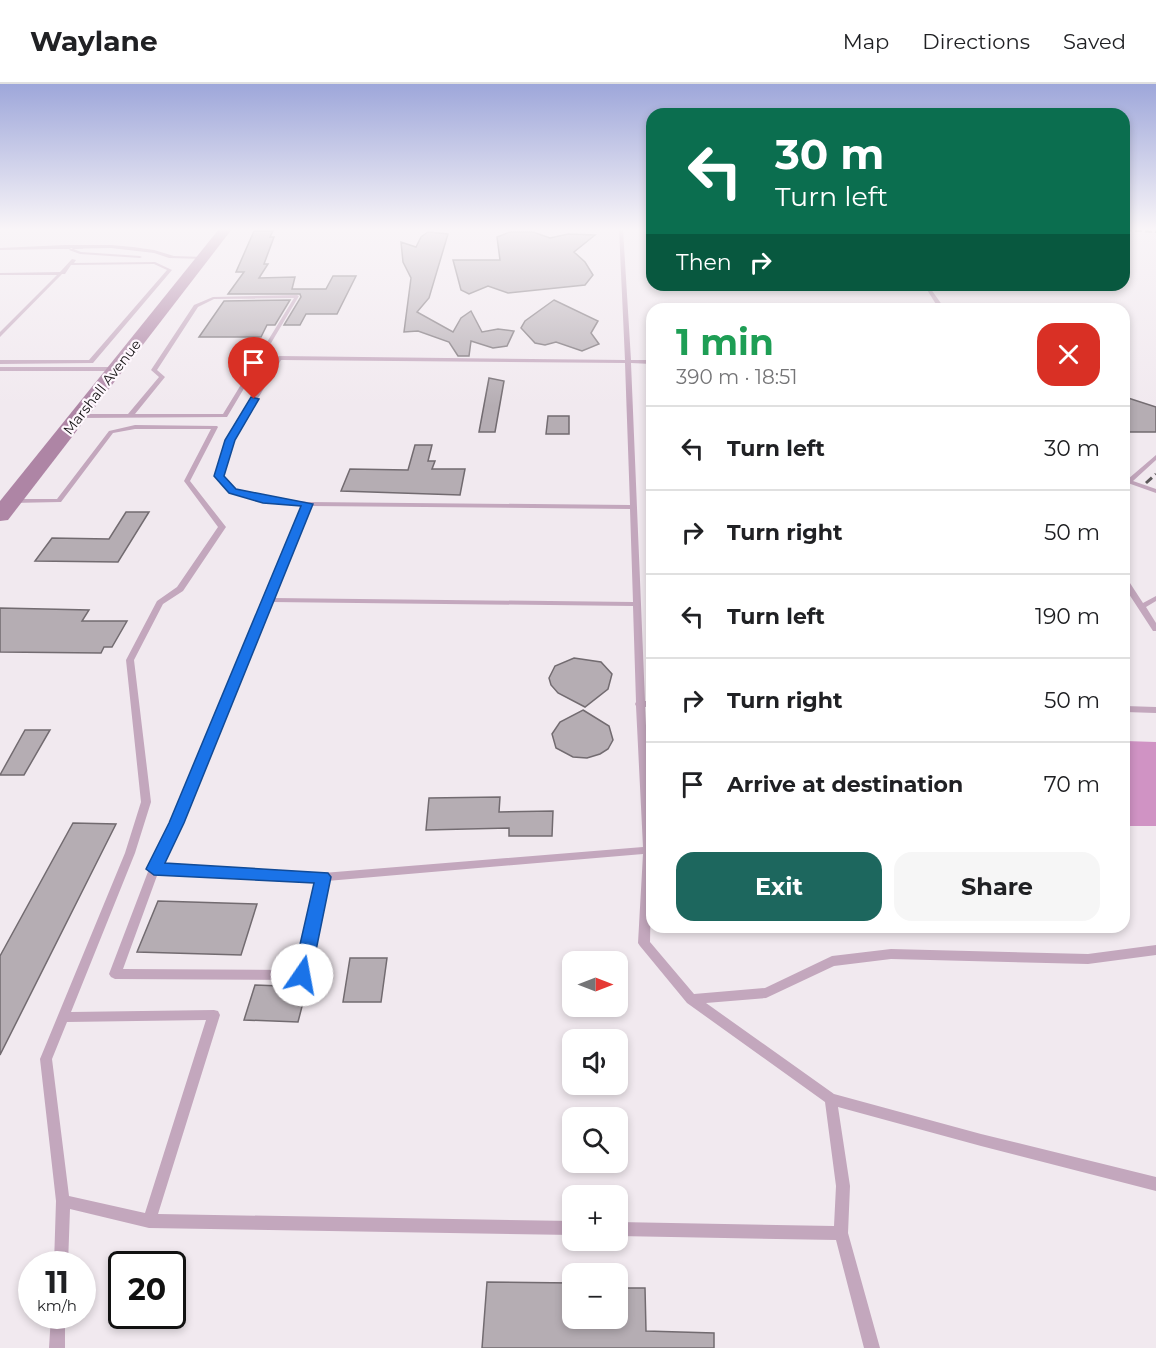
<!DOCTYPE html>
<html lang="en">
<head>
<meta charset="utf-8">
<style>
  :root { --surface:#fff; --page:#f6f6f6; --text:#202124; --muted:#757577; --line:#e0e0e0; --accent:#1d675e }
  body { margin:0; font-family:Montserrat,sans-serif; background:var(--page); color:var(--text); height:100vh; display:flex; flex-direction:column; font-size:22px; white-space:nowrap }
  * { box-sizing:border-box; margin:0 }
  p { font-size:20px; color:var(--muted) }
  .icon { flex:none; width:33px; height:33px; fill:none; stroke:currentColor; stroke-width:2; stroke-linecap:round; stroke-linejoin:round }
  .map { position:relative; flex:1; overflow:hidden }
  .details { position:absolute; left:646px; top:219px; width:484px; height:630px; display:flex; flex-direction:column; background:var(--surface); border-radius:18px; box-shadow:0 3px 9px #0003 }
  .details>* { flex:none }
  .guide { position:absolute; left:646px; top:24px; width:484px; height:183px; border-radius:18px; box-shadow:0 3px 9px #0003; background:#0b6e4f; color:#fff; overflow:hidden }
  .needle { width:39px; rotate:90deg }
  .buttons { position:absolute; left:562px; top:867px; display:grid; gap:12px }
  .buttons a { display:grid; place-items:center; width:66px; height:66px; border-radius:12px; background:var(--surface); box-shadow:0 3px 9px #0003; font-size:30px }
  .speed { position:absolute; left:18px; top:1167px; display:flex; gap:12px; font-size:30px; font-weight:700; text-align:center }
  .speed>* { display:grid; place-content:center; width:78px; height:78px; border-radius:50%; background:var(--surface); box-shadow:0 3px 9px #0003; line-height:1 }
  .speed small { font-size:15px; font-weight:400 }
  .speed .limit { border:3px solid #111; border-radius:9px; background:#fff; color:#111 }
  .pin { position:absolute; display:grid; place-items:center; width:51px; height:51px; color:#fff; margin:-62px -26px; border-radius:50% 50% 50% 0; rotate:-45deg; box-shadow:0 0 6px #0007 }
  .pin .icon { rotate:45deg }
  .me { position:absolute; width:66px; margin:-33px; rotate:12deg; stroke-linejoin:round; filter:drop-shadow(0 0 4px #0008) }
  .turn { display:flex; align-items:center; gap:21px; height:126px; padding:0 30px; font-size:27px }
  .turn .icon { width:78px; height:78px; stroke-width:2.5 }
  .turn b { display:block; font-size:42px; line-height:51px }
  .then { display:flex; align-items:center; height:57px; padding:0 30px; background:#0003; gap:12px; font-size:22px }
  .round { display:grid; place-items:center; flex:none; width:63px; height:63px; border-radius:18px; background:var(--page) }
  .summary { display:flex; align-items:center; justify-content:space-between; height:102px; padding:0 30px }
  h1 { font-size:36px; font-weight:700; line-height:45px; color:#1e9e55 }
  .action { display:flex; gap:12px; margin-top:auto; padding:12px 30px }
  .action a { flex:1; height:69px; border-radius:18px; background:var(--accent); color:#fff; font-size:24px; font-weight:700; line-height:69px; text-align:center }
  .action a+a { background:var(--page); color:var(--text) }
  ul { padding:0; list-style:none }
  li { display:flex; align-items:center; gap:18px; height:84px; padding:0 30px; border-top:2px solid var(--line) }
  li div { flex:1 }
  li b { display:block; font-size:22px }
  li em { font-style:normal }
  header { display:flex; align-items:center; gap:36px; box-sizing:border-box; height:84px; padding:0 30px; background:var(--surface); border-bottom:2px solid var(--line) }
  header strong { font-size:28px }
  nav { display:flex; gap:33px; margin-inline-start:auto; font-size:21px }
  .map>svg:first-child { display:block }
  .water { fill:#d093c4 }
  .building { fill:#b5adb3; stroke:#726b70; stroke-width:1.5 }
  .lines { fill:none; stroke-linecap:round; stroke-linejoin:round }
  .lane { fill:#c3a7bd; fill-rule:evenodd }
  .secondary { fill:#ae85a5; fill-rule:evenodd }
  .rail-far1 { stroke:#5b5759; stroke-width:2; stroke-dasharray:7 3; stroke-linecap:butt }
  .rail { stroke:#5b5759; stroke-width:3; stroke-dasharray:8 4.5; stroke-linecap:butt }
  .route { fill:#1a73e8; stroke:#114b97; stroke-width:1.5 }
  .labels { text-anchor:middle; stroke-width:4.5; stroke-linejoin:round; paint-order:stroke }
  .far-street-label { font-size:14px; fill:#151314; stroke:#fef7fd }
</style>
</head>
<body>
<header>
<strong>Waylane</strong>
<nav><a>Map</a><a>Directions</a><a>Saved</a></nav>
</header>
<div class="map">
<svg width="1156" height="1264" viewBox="0 0 1156 1264">
  <rect width="100%" height="100%" fill="#f1e9ef"/>
  <path class="water" d="M 1125,657 L 1156,658 L 1156,742 L 1125,742 Z"/>
  <path class="building" d="M 254,147 L 273,147 L 270,153 L 274,153 L 264,180 L 268,180 L 259,194 L 295,193 L 292,205 L 326,205 L 333,192 L 356,192 L 337,230 L 306,230 L 300,241 L 284,241 L 301,213 L 300,210 L 228,210 L 244,188 L 236,188 Z
    M 428,148 L 448,150 L 429,214 L 417,228 L 453,248 L 461,234 L 471,227 L 482,248 L 498,245 L 514,247 L 507,262 L 493,264 L 471,257 L 469,272 L 458,272 L 449,258 L 418,247 L 404,248 L 411,194 L 403,178 L 401,158 L 416,163 L 421,153 Z
    M 510,148 L 533,148 L 550,154 L 568,150 L 595,151 L 574,168 L 585,178 L 593,191 L 585,201 L 508,209 L 488,202 L 469,210 L 461,206 L 453,176 L 500,176 L 497,153 Z
    M 290,216 L 275,241 L 267,241 L 261,253 L 199,253 L 224,217 Z
    M 554,216 L 598,237 L 591,249 L 599,260 L 582,267 L 556,258 L 545,261 L 535,259 L 521,244 L 525,237 Z
    M 489,294 L 504,297 L 495,348 L 479,348 Z
    M 1125,313 L 1156,323 L 1156,348 L 1125,348 Z
    M 548,332 L 569,332 L 569,350 L 546,350 Z
    M 415,361 L 432,361 L 428,377 L 435,377 L 432,385 L 465,385 L 460,411 L 341,407 L 350,385 L 408,386 Z
    M 126,428 L 149,428 L 118,478 L 35,477 L 52,454 L 109,455 Z
    M 0,524 L 89,526 L 82,537 L 127,537 L 112,563 L 104,563 L 101,569 L 0,568 Z
    M 574,574 L 601,578 L 612,590 L 608,605 L 585,623 L 558,609 L 551,601 L 549,594 L 555,582 Z
    M 583,626 L 609,642 L 613,656 L 608,665 L 600,670 L 587,674 L 573,673 L 556,664 L 552,650 L 560,638 Z
    M 25,646 L 50,646 L 24,691 L 0,691 Z
    M 500,713 L 499,728 L 553,727 L 552,752 L 509,752 L 509,744 L 426,746 L 429,714 Z
    M 73,739 L 116,740 L 0,971 L 0,872 Z
    M 158,817 L 257,820 L 241,871 L 137,868 Z
    M 350,874 L 387,874 L 381,918 L 343,918 Z
    M 255,901 L 307,903 L 298,938 L 244,936 Z
    M 487,1198 L 573,1199 L 573,1234 L 618,1234 L 618,1204 L 645,1204 L 646,1247 L 714,1249 L 714,1264 L 482,1264 Z"/>
  <g class="lines">
    <path class="lane" d="M 619,145 L 623,145 L 631,276 L 652,276 L 652,280 L 631,279 L 645,617 L 652,617 L 652,623 L 645,623 L 652,755 L 650,858 L 694,910 L 765,904 L 832,872 L 891,865 L 1088,870 L 1156,861 L 1156,871 L 1088,880 L 891,875 L 834,882 L 766,914 L 706,919 L 834,1010 L 981,1050 L 1156,1093 L 1156,1107 L 981,1062 L 838,1023 L 850,1102 L 848,1149 L 880,1264 L 864,1264 L 836,1156 L 618,1152 L 618,1138 L 834,1142 L 836,1102 L 825,1018 L 687,919 L 640,862 L 638,859 L 643,770 L 327,797 L 308,891 L 306,894 L 302,896 L 115,895 L 111,893 L 109,890 L 149,785 L 171,739 L 304,422 L 263,417 L 231,408 L 216,392 L 227,356 L 276,274 L 279,272 L 625,276 ZM 281,276 L 625,279 L 630,421 L 308,418 L 263,413 L 235,406 L 222,392 L 233,356 ZM 311,422 L 630,425 L 633,518 L 273,514 ZM 271,518 L 633,522 L 636,618 L 635,620 L 636,622 L 643,763 L 323,789 L 161,781 L 181,739 ZM 158,789 L 317,797 L 297,886 L 123,885 Z
      M 65,161 L 111,161 L 133,163 L 154,166 L 174,172 L 204,173 L 206,174 L 204,175 L 169,174 L 154,169 L 111,164 L 0,166 L 0,164 Z
      M 71,164 L 81,168 L 140,172 L 142,173 L 140,174 L 80,170 L 69,166 Z
      M 72,175 L 76,176 L 74,179 L 155,178 L 172,186 L 93,279 L 0,280 L 0,276 L 89,276 L 167,186 L 154,180 L 71,181 L 65,190 L 62,190 L 0,253 L 0,248 L 57,191 L 0,191 L 0,189 L 60,188 Z
      M 924,201 L 928,201 L 945,225 L 939,225 Z
      M 297,211 L 299,212 L 227,333 L 79,334 L 76,332 L 79,330 L 128,330 L 159,293 L 151,286 L 194,221 L 213,213 ZM 294,214 L 223,330 L 135,330 L 165,293 L 157,286 L 198,223 L 214,215 Z
      M 0,283 L 116,283 L 119,285 L 116,287 L 0,287 Z
      M 135,341 L 217,342 L 218,343 L 190,397 L 226,443 L 183,507 L 163,520 L 134,576 L 151,718 L 135,769 L 71,928 L 214,926 L 218,927 L 220,931 L 158,1130 L 573,1137 L 573,1151 L 149,1144 L 70,1125 L 68,1180 L 54,1180 L 56,1117 L 40,975 L 125,769 L 141,718 L 126,576 L 157,517 L 177,503 L 218,443 L 184,397 L 211,345 L 135,345 L 113,349 L 61,418 L 11,419 L 8,417 L 11,415 L 57,415 L 109,347 ZM 206,936 L 145,1129 L 69,1112 L 52,975 L 67,938 Z
      M 1156,371 L 1156,376 L 1133,397 L 1156,405 L 1156,409 L 1125,398 L 1125,394 L 1128,395 Z
      M 1125,496 L 1128,496 L 1143,519 L 1156,512 L 1156,517 L 1146,523 L 1156,539 L 1156,547 L 1153,547 L 1125,504 Z
      M 1125,622 L 1156,623 L 1156,629 L 1125,628 Z
      M 51,1232 L 65,1232 L 65,1264 L 49,1264 Z"/>
    <path class="secondary" d="M 219,145 L 232,145 L 8,436 L 0,437 L 0,417 Z"/>
    <path class="rail-far1" d="M 1125,146 L 1156,148"/>
    <path class="rail" d="M 1146,399 L 1156,390"/>
  </g>
  <linearGradient id="sky" x2="0" y2="1"><stop stop-color="#9ea7da"/><stop offset="0.45" stop-color="#f9f5f8"/><stop offset="1" stop-color="#f9f5f8" stop-opacity="0"/></linearGradient>
  <rect width="1156" height="322" fill="url(#sky)"/>
  <path class="route" d="M 251,313 L 259,315 L 235,356 L 224,392 L 236,405 L 313,420 L 184,739 L 165,779 L 328,789 L 331,793 L 311,891 L 308,896 L 302,899 L 296,896 L 293,891 L 314,799 L 154,791 L 146,785 L 169,739 L 301,422 L 263,419 L 229,409 L 214,392 L 225,356 Z"/>
  <g class="labels">
    <g class="far-street-label">
      <text transform="translate(102 303) rotate(-52)" y="5">Marshall Avenue</text>
    </g>
  </g>
</svg>
<div class="buttons">
<a><svg class="needle" viewBox="-14 -14 28 28"><path d="M0-13l5 13h-10z" fill="#e53935"/><path d="M0 13l5-13h-10z" fill="#757577"/></svg></a>
<a><svg class="icon" aria-label="sound" viewBox="0 0 24 24"><path d="M4 9h4l5-4v14l-5-4H4zM17 9q2 3 0 6"/></svg></a>
<a><svg class="icon" aria-label="search" viewBox="0 0 24 24"><circle cx="10" cy="10" r="6"/><path d="M15 15l6 6"/></svg></a>
<a>+</a>
<a>−</a>
</div>
<div class="speed"><div>11<small>km/h</small></div><div class="limit">20</div></div>
<div class="pin" style="left:254px;top:315px;background:#d93025"><svg class="icon" aria-label="arrive" viewBox="0 0 24 24"><path d="M6 21V4h12l-3 4 3 4H6"/></svg></div>
<svg class="me" style="left:302px;top:891px" viewBox="-20 -20 40 40"><circle r="19" fill="#fff"/><path d="M0-13L10 11 0 6-10 11z" fill="#1a73e8"/></svg>
<div class="guide">
<div class="turn"><svg class="icon" aria-label="left" viewBox="0 0 24 24"><path d="M17 20v-9H6M10 6l-5 5 5 5"/></svg><div><b>30 m</b>Turn left</div></div>
<div class="then">Then<svg class="icon" aria-label="right" viewBox="0 0 24 24"><path d="M7 20v-9h11M14 6l5 5-5 5"/></svg></div>
</div>
<section class="details">
<div class="summary"><div><h1>1 min</h1><p>390 m · 18:51</p></div><a class="round" style="background:#d93025;color:#fff"><svg class="icon" aria-label="close" viewBox="0 0 24 24"><path d="M6 6l12 12M18 6L6 18"/></svg></a></div>
<ul>
<li><svg class="icon" aria-label="left" viewBox="0 0 24 24"><path d="M17 20v-9H6M10 6l-5 5 5 5"/></svg><div><b>Turn left</b></div><em>30 m</em></li>
<li><svg class="icon" aria-label="right" viewBox="0 0 24 24"><path d="M7 20v-9h11M14 6l5 5-5 5"/></svg><div><b>Turn right</b></div><em>50 m</em></li>
<li><svg class="icon" aria-label="left" viewBox="0 0 24 24"><path d="M17 20v-9H6M10 6l-5 5 5 5"/></svg><div><b>Turn left</b></div><em>190 m</em></li>
<li><svg class="icon" aria-label="right" viewBox="0 0 24 24"><path d="M7 20v-9h11M14 6l5 5-5 5"/></svg><div><b>Turn right</b></div><em>50 m</em></li>
<li><svg class="icon" aria-label="arrive" viewBox="0 0 24 24"><path d="M6 21V4h12l-3 4 3 4H6"/></svg><div><b>Arrive at destination</b></div><em>70 m</em></li>
</ul>
<div class="action"><a>Exit</a><a>Share</a></div>
</section>
</div>
</body>
</html>
